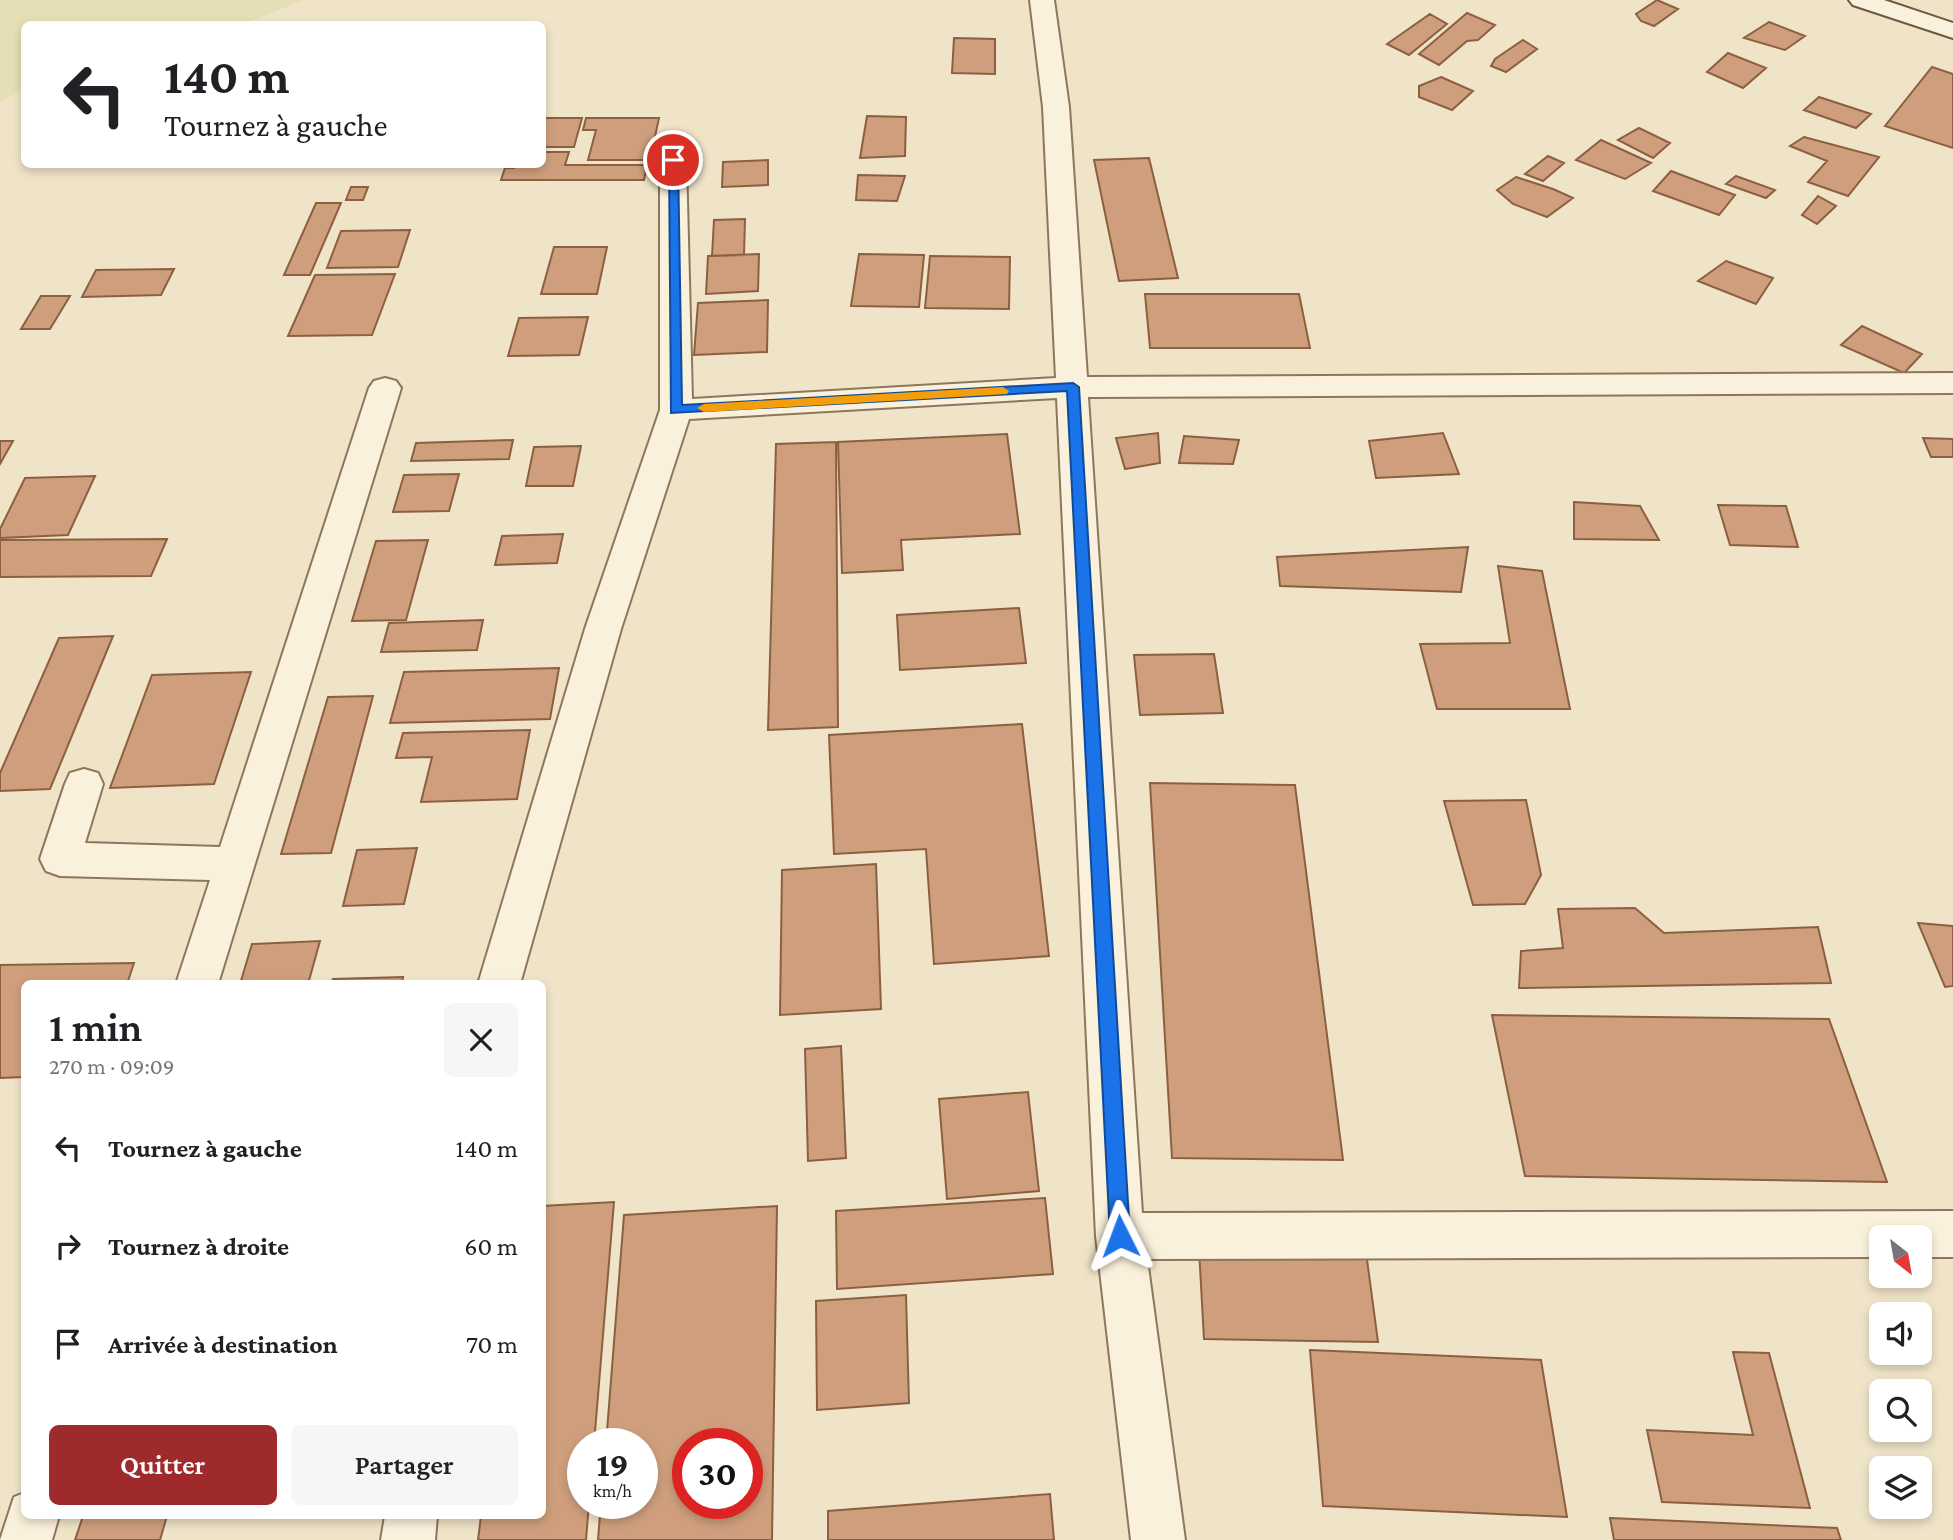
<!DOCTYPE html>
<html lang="fr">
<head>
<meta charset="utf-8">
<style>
  :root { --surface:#fff; --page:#f6f6f6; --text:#202124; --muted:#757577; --accent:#9e2a2b }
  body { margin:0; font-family:"Crimson Pro",serif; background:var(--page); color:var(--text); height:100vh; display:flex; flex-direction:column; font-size:26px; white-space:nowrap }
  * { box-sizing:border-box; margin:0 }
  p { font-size:23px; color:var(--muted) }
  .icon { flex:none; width:38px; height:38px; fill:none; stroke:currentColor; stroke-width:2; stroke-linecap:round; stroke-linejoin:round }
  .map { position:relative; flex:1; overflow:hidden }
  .details { position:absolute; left:21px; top:980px; width:525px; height:539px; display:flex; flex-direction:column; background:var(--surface); border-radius:10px; box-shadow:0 4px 10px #0003 }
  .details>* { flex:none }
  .guide { position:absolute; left:21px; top:21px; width:525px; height:147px; border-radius:10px; box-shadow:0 4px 10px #0003; background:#fff; color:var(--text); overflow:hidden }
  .needle { width:46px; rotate:149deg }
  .controls { position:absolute; left:1869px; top:1225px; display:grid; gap:14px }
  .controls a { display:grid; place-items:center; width:63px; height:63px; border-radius:10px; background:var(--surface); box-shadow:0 4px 10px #0003; font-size:35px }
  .speed { position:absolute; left:567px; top:1428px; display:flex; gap:14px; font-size:35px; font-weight:700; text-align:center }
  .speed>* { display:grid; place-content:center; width:91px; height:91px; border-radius:50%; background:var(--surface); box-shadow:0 4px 10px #0003; line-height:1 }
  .speed small { font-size:18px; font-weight:400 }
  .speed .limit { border:10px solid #d22; background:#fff; color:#111 }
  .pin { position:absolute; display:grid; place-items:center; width:60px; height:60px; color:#fff; margin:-30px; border:4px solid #fff; border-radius:50%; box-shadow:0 2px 7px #0007 }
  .me { position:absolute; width:77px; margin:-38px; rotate:357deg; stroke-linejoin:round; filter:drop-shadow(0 0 5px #0008) }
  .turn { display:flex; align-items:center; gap:24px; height:147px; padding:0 28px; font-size:32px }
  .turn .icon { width:91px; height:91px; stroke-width:2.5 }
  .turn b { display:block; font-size:49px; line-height:60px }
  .round { display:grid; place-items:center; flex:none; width:74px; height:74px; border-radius:10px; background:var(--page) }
  .headline { display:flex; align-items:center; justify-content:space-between; height:119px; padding:0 28px }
  h1 { font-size:42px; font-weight:600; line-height:52px }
  .action { display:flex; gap:14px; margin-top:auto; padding:14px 28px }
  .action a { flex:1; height:80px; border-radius:10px; background:var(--accent); color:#fff; font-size:28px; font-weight:600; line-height:80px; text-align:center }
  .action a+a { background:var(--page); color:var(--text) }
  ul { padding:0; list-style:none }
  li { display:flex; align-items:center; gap:21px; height:98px; padding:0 28px }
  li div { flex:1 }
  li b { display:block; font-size:26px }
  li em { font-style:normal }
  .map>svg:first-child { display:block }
  .farmland { fill:#e6deb5 }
  .building { fill:#cf9f7d; stroke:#8d5f41; stroke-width:2; fill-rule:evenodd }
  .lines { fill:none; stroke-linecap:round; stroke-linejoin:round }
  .minor-casing { stroke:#8d765c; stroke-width:4 }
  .secondary-casing { stroke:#6f573f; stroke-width:4 }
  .minor { fill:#faf1dc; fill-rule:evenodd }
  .secondary { fill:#faf1dc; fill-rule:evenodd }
  .route { fill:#1a73e8; stroke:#114b97; stroke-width:2 }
  .slow { fill:#f59e0b }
</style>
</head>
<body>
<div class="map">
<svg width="1953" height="1540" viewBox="0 0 1953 1540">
  <rect width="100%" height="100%" fill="#f0e4c8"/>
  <path class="farmland" d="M 0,0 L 304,0 L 243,24 L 24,24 L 24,89 L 0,102 Z"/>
  <path class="building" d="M 1657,0 L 1678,9 L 1654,26 L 1641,21 L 1636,14 Z
    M 1467,13 L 1495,25 L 1478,40 L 1467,41 L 1439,65 L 1419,54 Z
    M 1430,14 L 1447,24 L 1409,55 L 1387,44 Z
    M 1769,22 L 1805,36 L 1785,50 L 1744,38 Z
    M 954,38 L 995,39 L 995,74 L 952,73 Z
    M 1523,40 L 1537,49 L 1506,72 L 1491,66 L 1495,59 Z
    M 1728,53 L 1766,68 L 1743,88 L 1707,72 Z
    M 1932,67 L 1953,74 L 1953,148 L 1885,126 Z
    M 1441,77 L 1473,91 L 1452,110 L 1419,97 L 1419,86 Z
    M 1819,97 L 1871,114 L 1856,128 L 1804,110 Z
    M 867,116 L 906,117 L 905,156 L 860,158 Z
    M 542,118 L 582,118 L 574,147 L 542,147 Z
    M 586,118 L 659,118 L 650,160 L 588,160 L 596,130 L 583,130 Z
    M 1639,128 L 1670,143 L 1653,158 L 1618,140 Z
    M 1804,137 L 1879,157 L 1848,196 L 1808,182 L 1827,161 L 1790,146 Z
    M 1601,140 L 1651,163 L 1625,179 L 1576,160 Z
    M 542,152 L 569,152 L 565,165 L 647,165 L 644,180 L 501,180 L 505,168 L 514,168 L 515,164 L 542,164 Z
    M 1548,156 L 1564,163 L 1543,181 L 1525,174 Z
    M 1149,158 L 1178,278 L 1119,281 L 1094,160 Z
    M 768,160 L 768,185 L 722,187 L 723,162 Z
    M 1671,171 L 1735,195 L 1719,215 L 1653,191 Z
    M 858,175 L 905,176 L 897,201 L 856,200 Z
    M 1736,176 L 1775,190 L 1766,198 L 1726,184 Z
    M 1516,177 L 1553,189 L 1573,198 L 1547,217 L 1513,204 L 1497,190 Z
    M 351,187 L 368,187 L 363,200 L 346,200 Z
    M 1818,196 L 1836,206 L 1817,224 L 1802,215 Z
    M 316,203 L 341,203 L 310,275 L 284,275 Z
    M 745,219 L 744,255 L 712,256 L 714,220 Z
    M 410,230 L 398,267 L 327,268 L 341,231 Z
    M 554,247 L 607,247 L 597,294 L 541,294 Z
    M 759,254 L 758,291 L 706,294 L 708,256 Z
    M 859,254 L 924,255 L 919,307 L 851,306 Z
    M 930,256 L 1010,257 L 1009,309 L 925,308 Z
    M 1726,261 L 1773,278 L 1756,304 L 1698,281 Z
    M 174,269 L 161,295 L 82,297 L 96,270 Z
    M 395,274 L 372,335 L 288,336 L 315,275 Z
    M 1145,294 L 1299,294 L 1310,348 L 1150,348 Z
    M 41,296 L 70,296 L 50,329 L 21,329 Z
    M 768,300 L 767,352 L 694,355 L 698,303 Z
    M 588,317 L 579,355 L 508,356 L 519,318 Z
    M 1862,326 L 1922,354 L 1904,373 L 1841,345 Z
    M 1158,433 L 1160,463 L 1125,469 L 1116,438 Z
    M 1443,433 L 1459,474 L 1376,478 L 1369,441 Z
    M 1007,434 L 1020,534 L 901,540 L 903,570 L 842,573 L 838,442 Z
    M 1184,436 L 1239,440 L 1233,464 L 1179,463 Z
    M 1923,438 L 1953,439 L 1953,457 L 1931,457 Z
    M 513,440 L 509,459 L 411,461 L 416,443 Z
    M 0,441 L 13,441 L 0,464 Z
    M 836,442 L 838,727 L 768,730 L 776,444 Z
    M 581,446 L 573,486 L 526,486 L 534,447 Z
    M 459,474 L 449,511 L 393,512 L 404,475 Z
    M 95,476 L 68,535 L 0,538 L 0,529 L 25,478 Z
    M 1574,502 L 1640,506 L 1659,540 L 1574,539 Z
    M 1718,505 L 1786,506 L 1798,547 L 1730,545 Z
    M 563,534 L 557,563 L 495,565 L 502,536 Z
    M 167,539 L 151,576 L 0,577 L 0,540 Z
    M 428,540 L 406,620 L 352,621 L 376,541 Z
    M 1468,547 L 1461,592 L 1280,586 L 1277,557 Z
    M 1498,566 L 1542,571 L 1570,709 L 1437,709 L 1420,644 L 1510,643 Z
    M 1019,608 L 1026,663 L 900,670 L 897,615 Z
    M 483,620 L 477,650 L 381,652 L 389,623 Z
    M 113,636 L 50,789 L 0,791 L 0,773 L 59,638 Z
    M 1214,654 L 1223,713 L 1140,715 L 1134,655 Z
    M 559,668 L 550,719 L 390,723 L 404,672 Z
    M 251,672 L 214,784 L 110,788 L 152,675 Z
    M 373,696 L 331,853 L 281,854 L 328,697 Z
    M 1022,724 L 1049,956 L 934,964 L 926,849 L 834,854 L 829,735 Z
    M 530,730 L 517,799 L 421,802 L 432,757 L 396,758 L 403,733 Z
    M 1150,783 L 1295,785 L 1343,1160 L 1172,1158 Z
    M 1526,800 L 1541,875 L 1525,904 L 1473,905 L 1444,801 Z
    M 417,848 L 404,904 L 343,906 L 357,850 Z
    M 876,864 L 881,1009 L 780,1015 L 782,870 Z
    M 1635,908 L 1664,933 L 1818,927 L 1831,983 L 1519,988 L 1521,951 L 1563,948 L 1558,909 Z
    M 1918,923 L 1953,926 L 1953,986 L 1945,987 Z
    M 320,941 L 308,984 L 240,984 L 252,944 Z
    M 134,963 L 127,984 L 24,984 L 24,1077 L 0,1078 L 0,965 Z
    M 403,977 L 402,984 L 331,984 L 333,979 Z
    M 1492,1015 L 1829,1019 L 1887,1182 L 1525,1176 Z
    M 841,1046 L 846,1158 L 808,1161 L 805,1049 Z
    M 1028,1092 L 1039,1191 L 947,1199 L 939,1099 Z
    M 1045,1198 L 1053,1274 L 837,1289 L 836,1211 Z
    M 614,1202 L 594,1444 L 583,1444 L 583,1503 L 589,1503 L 586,1540 L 478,1540 L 481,1516 L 542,1516 L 542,1206 Z
    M 777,1206 L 772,1540 L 598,1540 L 601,1503 L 642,1503 L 642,1444 L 606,1444 L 624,1215 ZM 688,1444 L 747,1444 L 747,1503 L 688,1503 Z
    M 1199,1249 L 1366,1252 L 1378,1342 L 1204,1339 Z
    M 906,1295 L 909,1403 L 817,1410 L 816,1301 Z
    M 1310,1350 L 1541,1360 L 1567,1517 L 1323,1506 Z
    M 1733,1352 L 1769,1353 L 1810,1508 L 1662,1502 L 1647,1430 L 1753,1435 Z
    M 1050,1494 L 1054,1540 L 828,1540 L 828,1511 Z
    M 83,1516 L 167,1516 L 160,1540 L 75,1540 Z
    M 1610,1518 L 1837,1528 L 1841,1540 L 1614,1540 Z"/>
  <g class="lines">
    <defs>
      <path id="minor" d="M 1030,0 L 1054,0 L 1069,107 L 1087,377 L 1953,373 L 1953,393 L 1088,397 L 1142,1213 L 1953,1211 L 1953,1257 L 1920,1257 L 1920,1237 L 1881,1237 L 1881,1257 L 1147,1259 L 1185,1540 L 1131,1540 L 1096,1236 L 1057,398 L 689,419 L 621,629 L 520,984 L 478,984 L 585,629 L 660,410 L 660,160 L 664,154 L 682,154 L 686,160 L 692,399 L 1056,378 L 1043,107 Z
        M 385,378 L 396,381 L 401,388 L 218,984 L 176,984 L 210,880 L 60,876 L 46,871 L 40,859 L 65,784 L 70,773 L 84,769 L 98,773 L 103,784 L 85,843 L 220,847 L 369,388 L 374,381 Z
        M 24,1493 L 24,1516 L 59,1516 L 52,1540 L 0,1540 L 14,1497 Z
        M 385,1516 L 437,1516 L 435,1540 L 381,1540 Z"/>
      <path id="secondary" d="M 1849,0 L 1884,0 L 1953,23 L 1953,38 L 1853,5 Z"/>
    </defs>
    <use href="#minor" class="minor-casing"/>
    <use href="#secondary" class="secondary-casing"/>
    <use href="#minor" class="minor"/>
    <use href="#secondary" class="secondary"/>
  </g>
  <path class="route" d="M 669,157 L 678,160 L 682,405 L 1073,383 L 1079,387 L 1130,1236 L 1127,1243 L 1120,1246 L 1113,1243 L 1110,1236 L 1067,391 L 671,413 Z"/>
  <path class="slow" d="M 1003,387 L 1009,391 L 1007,394 L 704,412 L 697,408 L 704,404 Z"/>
</svg>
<div class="controls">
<a><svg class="needle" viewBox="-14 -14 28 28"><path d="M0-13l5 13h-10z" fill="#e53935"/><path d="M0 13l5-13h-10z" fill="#757577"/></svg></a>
<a><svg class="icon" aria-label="sound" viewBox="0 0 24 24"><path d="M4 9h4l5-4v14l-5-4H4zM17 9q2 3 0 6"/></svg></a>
<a><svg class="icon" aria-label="search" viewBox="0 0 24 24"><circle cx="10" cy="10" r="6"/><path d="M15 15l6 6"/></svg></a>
<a><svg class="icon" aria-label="layers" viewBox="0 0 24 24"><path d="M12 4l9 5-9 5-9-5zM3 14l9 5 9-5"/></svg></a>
</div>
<div class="speed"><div>19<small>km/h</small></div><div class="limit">30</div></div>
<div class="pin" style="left:673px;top:160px;background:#d93025"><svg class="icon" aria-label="arrive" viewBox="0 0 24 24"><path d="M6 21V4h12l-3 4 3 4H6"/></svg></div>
<svg class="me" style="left:1120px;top:1236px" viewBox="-20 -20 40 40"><path d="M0-17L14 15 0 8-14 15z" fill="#1a73e8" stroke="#fff" stroke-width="4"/></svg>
<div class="guide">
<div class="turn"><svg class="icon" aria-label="left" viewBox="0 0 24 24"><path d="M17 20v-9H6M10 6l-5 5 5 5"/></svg><div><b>140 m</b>Tournez à gauche</div></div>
</div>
<section class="details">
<div class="headline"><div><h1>1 min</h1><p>270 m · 09:09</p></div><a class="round"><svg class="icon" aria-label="close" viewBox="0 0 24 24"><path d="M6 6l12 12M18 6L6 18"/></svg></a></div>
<ul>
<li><svg class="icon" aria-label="left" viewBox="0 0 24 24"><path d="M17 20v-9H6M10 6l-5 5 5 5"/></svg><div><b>Tournez à gauche</b></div><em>140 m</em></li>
<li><svg class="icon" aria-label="right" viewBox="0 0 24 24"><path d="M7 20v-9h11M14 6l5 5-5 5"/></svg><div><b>Tournez à droite</b></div><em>60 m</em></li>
<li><svg class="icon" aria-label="arrive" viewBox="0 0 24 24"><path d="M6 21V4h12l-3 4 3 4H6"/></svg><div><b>Arrivée à destination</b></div><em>70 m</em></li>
</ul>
<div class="action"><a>Quitter</a><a>Partager</a></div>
</section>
</div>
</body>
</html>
